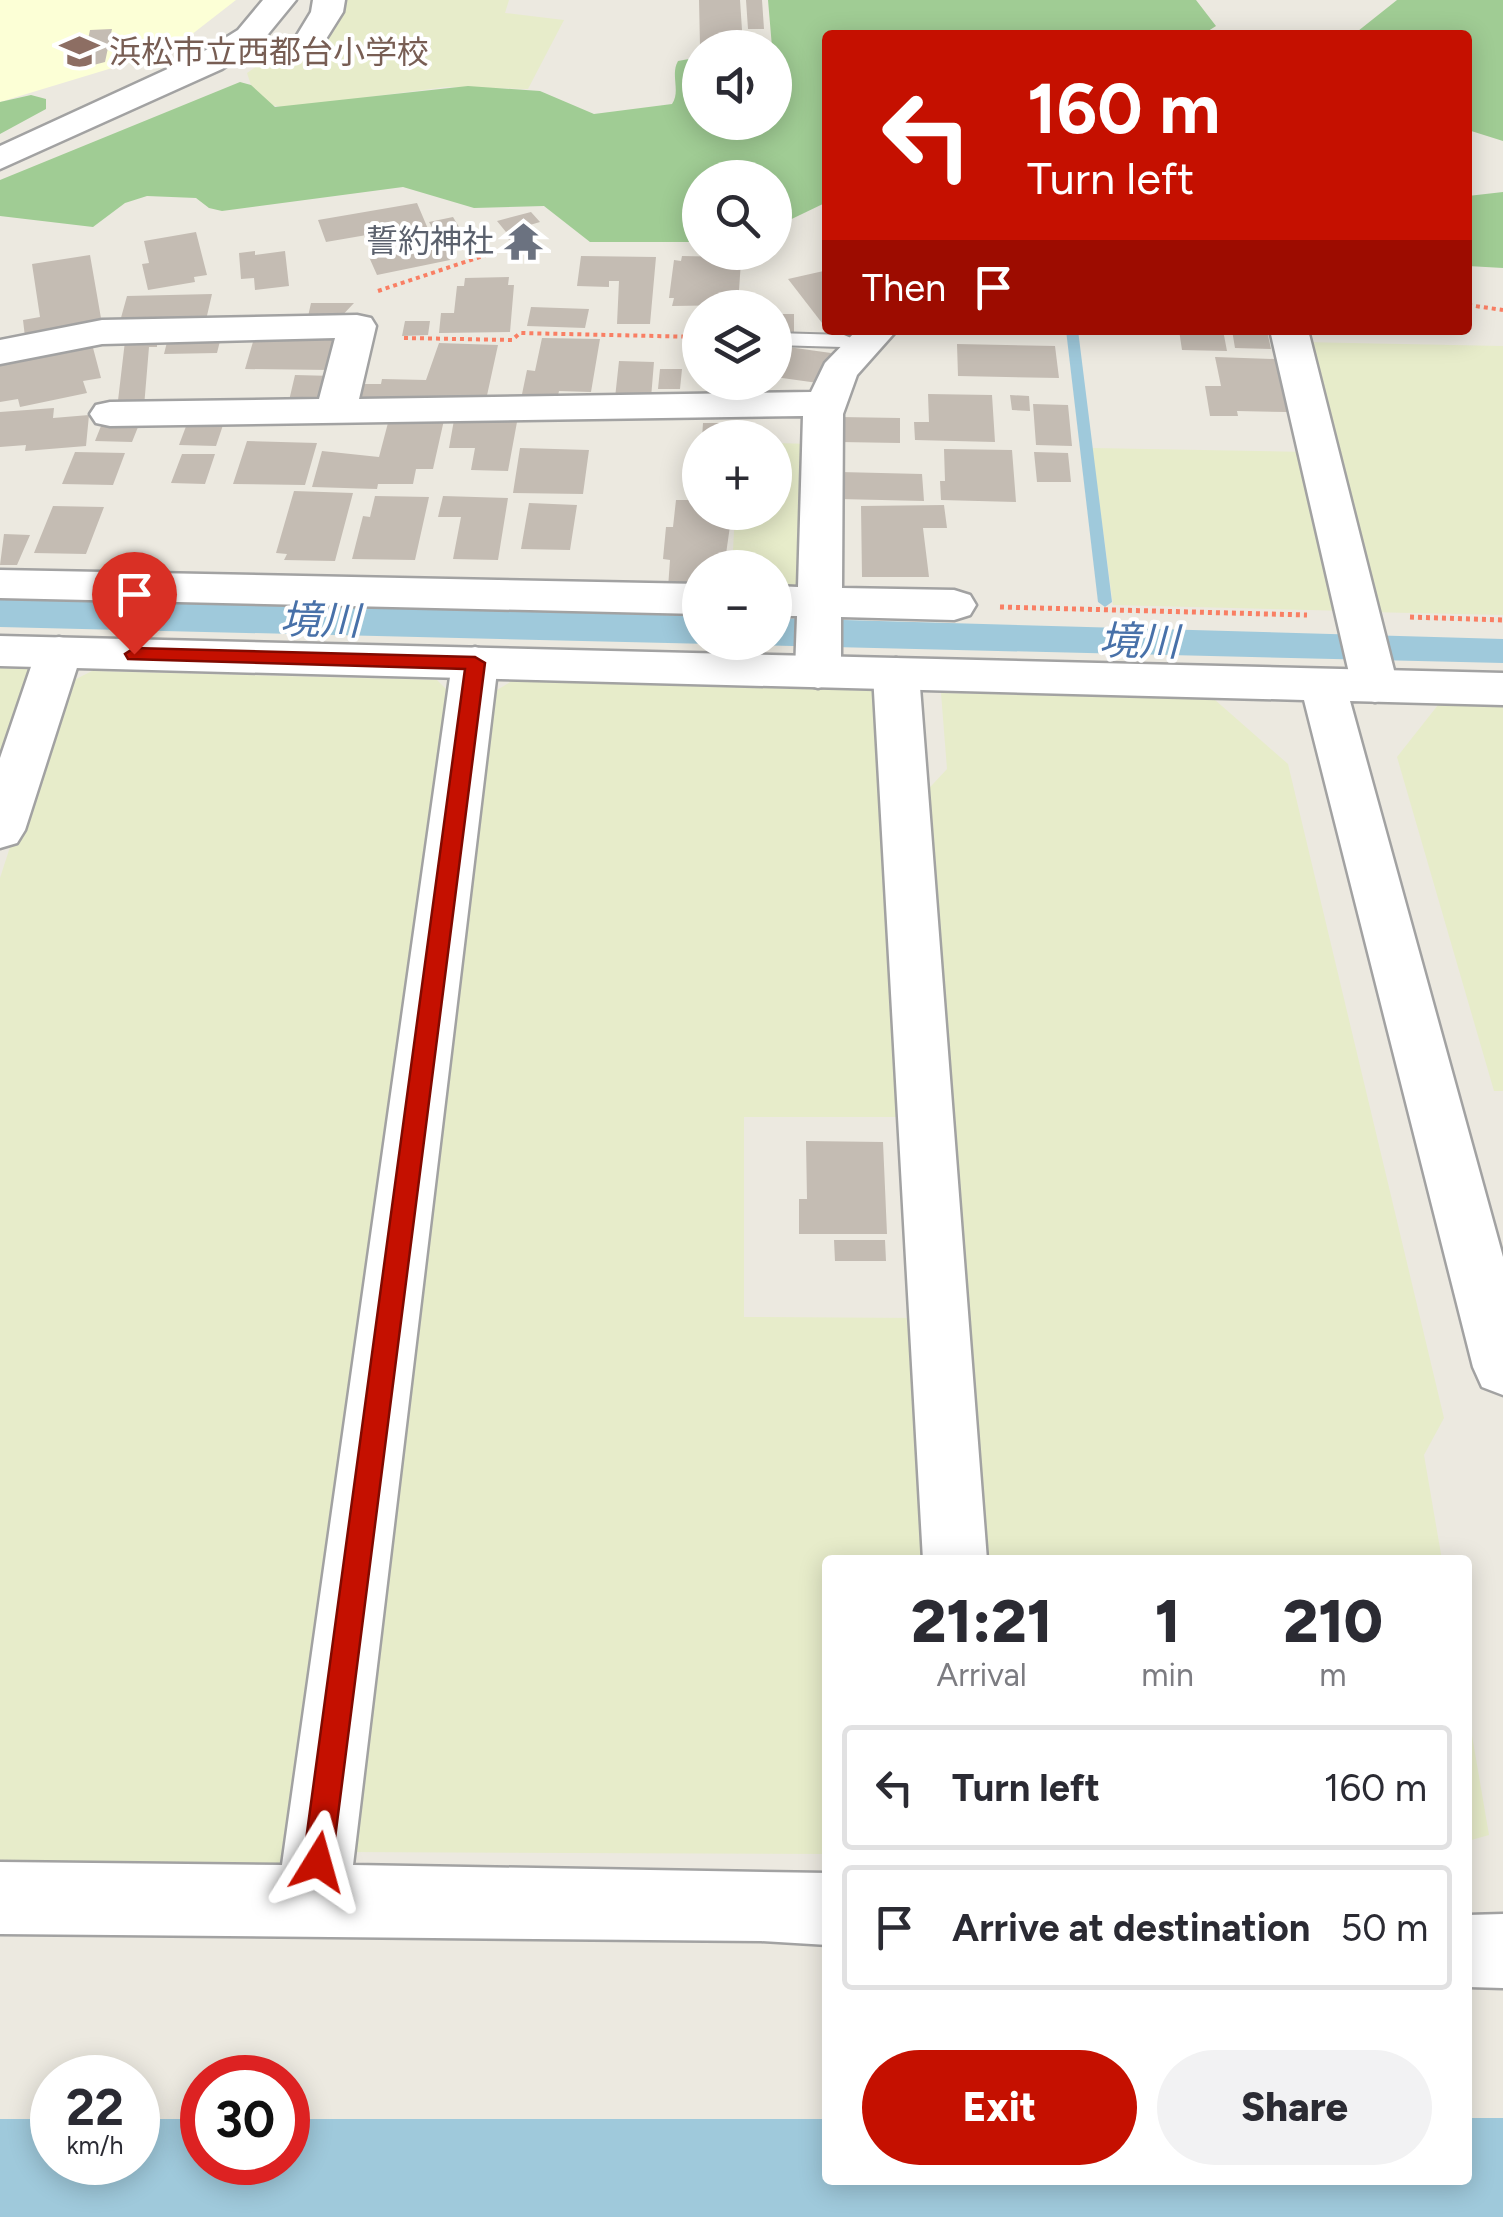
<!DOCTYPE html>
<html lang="en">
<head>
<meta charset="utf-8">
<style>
  :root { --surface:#fff; --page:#f2f2f3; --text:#2b2b33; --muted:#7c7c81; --line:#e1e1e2; --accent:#c51000 }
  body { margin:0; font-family:Figtree,"Noto Sans JP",sans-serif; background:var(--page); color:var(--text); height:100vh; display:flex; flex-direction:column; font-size:38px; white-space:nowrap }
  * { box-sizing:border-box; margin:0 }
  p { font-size:32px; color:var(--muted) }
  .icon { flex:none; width:55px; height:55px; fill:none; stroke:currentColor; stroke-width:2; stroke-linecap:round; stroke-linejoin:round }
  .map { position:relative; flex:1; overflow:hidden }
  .drawer { position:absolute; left:822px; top:1555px; width:650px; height:630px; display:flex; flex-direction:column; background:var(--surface); border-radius:10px; box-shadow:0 5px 25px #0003 }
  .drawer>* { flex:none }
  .banner { position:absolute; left:822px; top:30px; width:650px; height:305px; border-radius:10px; box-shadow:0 5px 25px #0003; background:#c51000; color:#fff; overflow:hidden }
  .fabs { position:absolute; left:682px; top:30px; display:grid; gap:20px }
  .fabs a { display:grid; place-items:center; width:110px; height:110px; border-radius:50%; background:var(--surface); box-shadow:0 5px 25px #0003; font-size:50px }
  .speed { position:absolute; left:30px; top:2055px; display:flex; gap:20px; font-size:50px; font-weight:700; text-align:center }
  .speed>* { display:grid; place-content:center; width:130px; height:130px; border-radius:50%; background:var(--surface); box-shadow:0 5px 25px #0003; line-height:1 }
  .speed small { font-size:25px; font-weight:400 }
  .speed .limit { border:15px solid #d22; background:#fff; color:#111 }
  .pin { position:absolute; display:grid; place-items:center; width:85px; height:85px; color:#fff; margin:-102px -42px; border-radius:50% 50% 50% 0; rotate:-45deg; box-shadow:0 0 10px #0007 }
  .pin .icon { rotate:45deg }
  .me { position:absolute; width:110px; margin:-55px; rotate:8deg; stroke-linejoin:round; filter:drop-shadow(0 0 8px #0008) }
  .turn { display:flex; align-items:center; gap:35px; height:210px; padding:0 40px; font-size:45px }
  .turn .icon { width:130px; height:130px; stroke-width:2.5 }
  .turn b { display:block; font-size:70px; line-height:85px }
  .then { display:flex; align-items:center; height:95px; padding:0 40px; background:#0003; gap:20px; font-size:38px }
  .eta { display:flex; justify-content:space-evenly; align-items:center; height:170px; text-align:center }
  .eta b { font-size:60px; font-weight:800; line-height:70px }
  .primary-button { display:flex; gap:20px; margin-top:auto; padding:20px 40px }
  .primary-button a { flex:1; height:115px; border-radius:60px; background:var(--accent); color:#fff; font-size:40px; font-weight:800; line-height:115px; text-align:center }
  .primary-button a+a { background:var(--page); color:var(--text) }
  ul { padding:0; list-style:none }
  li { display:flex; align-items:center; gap:30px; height:125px; margin:0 20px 15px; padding:0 20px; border:5px solid var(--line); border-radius:10px }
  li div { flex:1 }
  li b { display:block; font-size:38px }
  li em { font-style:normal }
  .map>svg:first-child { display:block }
  .education { fill:#fcffd6 }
  .farmland { fill:#e7ecca }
  .forest { fill:#a0cc94 }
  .water { fill:#9fc9db }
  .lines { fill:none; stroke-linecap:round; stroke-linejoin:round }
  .stream { fill:#9fc9db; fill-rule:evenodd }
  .building { fill:#c4bcb3 }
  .service-casing { stroke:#a2a2a2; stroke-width:4 }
  .minor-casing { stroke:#a2a2a2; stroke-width:5 }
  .tertiary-casing { stroke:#a2a2a2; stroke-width:5 }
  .path-far1 { stroke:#f97f64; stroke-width:4; stroke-dasharray:4 4; stroke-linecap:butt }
  .path { stroke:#f97f64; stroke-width:5; stroke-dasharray:4 4; stroke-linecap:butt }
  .service { fill:#fff; fill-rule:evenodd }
  .minor { fill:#fff; fill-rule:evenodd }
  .tertiary { fill:#fff; fill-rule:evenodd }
  .route { fill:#c51000; stroke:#800a00; stroke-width:2.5 }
  .labels { text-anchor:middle; stroke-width:8; stroke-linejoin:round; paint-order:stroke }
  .far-education-label { font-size:32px; fill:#785e54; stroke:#fff; text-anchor:start }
  .far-worship-label { font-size:32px; fill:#5b616d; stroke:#fff; text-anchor:end }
  .water-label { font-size:40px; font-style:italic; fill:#4871a9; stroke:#fff }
</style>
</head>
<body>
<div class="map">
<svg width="1503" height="2217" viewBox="0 0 1503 2217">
  <rect width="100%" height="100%" fill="#ece9e0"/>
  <path class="education" d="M 0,0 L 236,0 L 182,42 L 132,62 L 0,102 Z"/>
  <path class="farmland" d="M 342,0 L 509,0 L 505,13 L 564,20 L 528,89 L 446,87 L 285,108 L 268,104 L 251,85 L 247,73 L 291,42 L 324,48 L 328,42 L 322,41 Z
    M 1300,342 L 1503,346 L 1503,615 L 1367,612 Z
    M 775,443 L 812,444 L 809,588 L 775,592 L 775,568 L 732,568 L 735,513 L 775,512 Z
    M 1092,448 L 1309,452 L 1347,611 L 1113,605 Z
    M 0,668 L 39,669 L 0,785 Z
    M 92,671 L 437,680 L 456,699 L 295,1864 L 0,1862 L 0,878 L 62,686 Z
    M 512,681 L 883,691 L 908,1117 L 744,1117 L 744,1317 L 920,1318 L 934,1560 L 828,1560 L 827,1854 L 341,1852 L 485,697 Z
    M 941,693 L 1214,699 L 1288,764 L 1444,1418 L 1424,1455 L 1442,1560 L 974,1560 L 919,799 L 947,769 Z
    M 1438,705 L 1503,707 L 1503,1091 L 1494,1091 L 1397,757 Z
    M 1468,1712 L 1489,1835 L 1468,1841 Z"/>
  <path class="forest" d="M 768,0 L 1196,0 L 1216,26 L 1202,35 L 828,35 L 827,202 L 775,227 L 775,178 L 700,178 L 700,242 L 590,242 L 544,206 L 474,208 L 403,187 L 222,211 L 209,208 L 196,198 L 147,196 L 125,203 L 93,227 L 0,216 L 0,180 L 240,82 L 251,85 L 275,107 L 468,86 L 540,91 L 594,114 L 672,104 C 681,91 670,75 678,61 L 700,57 L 700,122 L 775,122 L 775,48 L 772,47 Z
    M 1397,0 L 1503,0 L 1503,141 L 1468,130 L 1468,35 L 1353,35 Z
    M 31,95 L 46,99 L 46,109 L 0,134 L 0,102 Z
    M 1503,192 L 1503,268 L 1468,266 L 1468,196 Z"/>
  <path class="water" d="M 0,598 L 700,616 L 700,642 L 775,642 L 775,618 L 1503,639 L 1503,663 L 0,627 Z
    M 1468,2118 L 1503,2118 L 1503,2217 L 0,2217 L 0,2119 L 52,2119 L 52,2162 L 138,2162 L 138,2119 L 202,2119 L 202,2162 L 288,2162 L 288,2119 L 827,2119 L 828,2180 L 1468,2180 Z"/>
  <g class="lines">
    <path class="stream" d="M 1066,330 L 1078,330 L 1112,602 L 1105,607 L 1098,602 Z"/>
  </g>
  <path class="building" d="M 699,0 L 740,0 L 743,45 L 700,46 Z
    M 746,0 L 762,0 L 764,29 L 748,29 Z
    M 112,29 L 105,62 L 82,68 L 90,30 Z
    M 417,203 L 431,236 L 389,244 L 384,232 L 326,242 L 318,220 Z
    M 531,212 L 540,222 L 506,232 L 497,221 Z
    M 453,217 L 459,227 L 435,232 L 429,222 Z
    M 196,232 L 207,275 L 194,277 L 195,282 L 148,290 L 142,264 L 149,263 L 144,241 Z
    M 527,232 L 541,244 L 521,251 L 508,239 Z
    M 432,244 L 443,245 L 450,260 L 377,275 L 369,257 Z
    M 255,251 L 255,255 L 285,251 L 289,286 L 255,290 L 254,278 L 241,279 L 239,253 Z
    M 90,255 L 102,324 L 25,337 L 23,320 L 40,317 L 32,264 Z
    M 581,256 L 656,257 L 650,324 L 617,324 L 619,281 L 609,281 L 609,287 L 577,286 Z
    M 682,256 L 731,257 L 731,261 L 741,261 L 738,305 L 672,306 L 674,298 L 669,298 L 674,260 L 681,261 Z
    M 828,270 L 828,321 L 822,323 L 788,279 Z
    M 509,277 L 508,285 L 514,285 L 510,332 L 439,333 L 441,313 L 454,313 L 457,286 L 464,286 L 465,278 Z
    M 212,294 L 206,320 L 119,325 L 127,296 Z
    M 311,303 L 354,303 L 337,321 L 307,321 Z
    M 531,307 L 589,309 L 585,328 L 527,326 Z
    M 775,314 L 794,314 L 794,332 L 775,331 Z
    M 405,321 L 430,321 L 428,335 L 402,336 Z
    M 1179,330 L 1223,330 L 1227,351 L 1182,350 Z
    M 1232,330 L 1267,331 L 1271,349 L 1235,348 Z
    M 255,335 L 339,336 L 330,370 L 245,369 Z
    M 221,337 L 217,353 L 164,354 L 168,338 Z
    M 157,338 L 157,347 L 149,347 L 144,407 L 117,409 L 125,341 Z
    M 542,338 L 600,339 L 591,392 L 559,391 L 557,400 L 521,399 L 527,370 L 535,371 Z
    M 439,343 L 498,345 L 486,400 L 359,400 L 363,384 L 381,384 L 382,379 L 426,380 Z
    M 92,344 L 101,378 L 83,381 L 87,393 L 20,407 L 18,399 L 0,402 L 0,362 Z
    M 957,344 L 1055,346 L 1059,378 L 958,376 Z
    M 788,347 L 831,353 L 818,383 L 775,377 Z
    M 1215,357 L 1275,359 L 1287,412 L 1237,411 L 1238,416 L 1210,416 L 1205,386 L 1221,386 Z
    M 619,361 L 654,362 L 651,398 L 615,398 Z
    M 660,369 L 682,369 L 680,389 L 658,389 Z
    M 295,375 L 334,376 L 325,405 L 288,405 Z
    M 709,382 L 756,382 L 755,396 L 709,396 Z
    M 928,394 L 992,395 L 995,442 L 915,440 L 914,422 L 929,422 Z
    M 1010,395 L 1029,396 L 1030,411 L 1012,410 Z
    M 1033,404 L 1068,405 L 1072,446 L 1036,445 Z
    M 54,408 L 53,418 L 89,415 L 86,446 L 25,451 L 26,445 L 0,447 L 0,412 Z
    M 840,417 L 900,418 L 900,443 L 840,442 Z
    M 389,419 L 444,420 L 433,469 L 416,469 L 413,484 L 378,484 L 377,489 L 312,487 L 322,451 L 379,457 Z
    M 454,420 L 517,422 L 508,471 L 471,470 L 475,448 L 449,448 Z
    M 103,421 L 140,422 L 132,442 L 95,441 Z
    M 188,421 L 224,422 L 216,446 L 179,445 Z
    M 703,423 L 731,423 L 730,438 L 702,438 Z
    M 247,441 L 317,443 L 305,485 L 233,484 Z
    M 520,448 L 589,450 L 583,494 L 513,493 Z
    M 944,449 L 1012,450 L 1016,502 L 941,500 L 940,481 L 945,481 Z
    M 75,452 L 125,453 L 113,485 L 62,484 Z
    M 1034,452 L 1068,453 L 1071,482 L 1037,482 Z
    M 182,454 L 215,454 L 205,484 L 171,483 Z
    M 840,472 L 922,474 L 924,501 L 839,499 Z
    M 294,491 L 353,493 L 335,561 L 284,560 L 287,554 L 276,553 Z
    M 375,496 L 429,497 L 415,560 L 352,559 L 363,516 L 370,517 Z
    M 443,496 L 508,498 L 498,560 L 453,559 L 461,517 L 438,517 Z
    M 676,500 L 700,500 L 700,512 L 732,512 L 724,568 L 700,568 L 700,589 L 668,588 L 670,560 L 663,559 L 666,527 L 673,527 Z
    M 529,503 L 577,505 L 570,550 L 521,549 Z
    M 944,505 L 947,528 L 923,528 L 929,577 L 862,577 L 861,506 Z
    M 53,506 L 104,507 L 86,554 L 34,553 Z
    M 4,534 L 30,535 L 17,565 L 0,565 Z
    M 806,1141 L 883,1142 L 887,1234 L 799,1234 L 799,1199 L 807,1199 Z
    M 834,1240 L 885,1240 L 886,1261 L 835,1261 Z"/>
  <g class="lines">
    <defs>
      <path id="service" d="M 775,333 L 844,335 L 870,346 L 860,352 L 842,347 L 775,345 Z"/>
      <path id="minor" d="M 263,0 L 296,0 L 260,44 L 222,69 L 0,169 L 0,146 L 198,55 L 238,30 Z
        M 313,0 L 345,0 L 343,12 L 321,47 L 299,47 L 294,40 L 311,12 Z
        M 357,315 L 371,318 L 376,326 L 359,399 L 811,392 L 825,363 L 857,330 L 897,330 L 857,375 L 843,414 L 842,588 L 954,590 L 970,595 L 976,605 L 970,615 L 954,620 L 841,617 L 841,672 L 834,683 L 818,688 L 802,683 L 795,672 L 797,616 L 775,616 L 775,586 L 798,587 L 803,416 L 110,426 L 96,423 L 90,414 L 96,405 L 110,402 L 319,399 L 335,338 L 102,344 L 0,364 L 0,340 L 102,320 Z
        M 1270,330 L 1308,330 L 1398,686 L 1391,697 L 1375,702 L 1359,697 L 1352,686 Z
        M 0,570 L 700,584 L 700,614 L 0,598 Z
        M 59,637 L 75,641 L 82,652 L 25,830 L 17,843 L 0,848 L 0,758 L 36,652 L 43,641 Z
        M 475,647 L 491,652 L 498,663 L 353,1865 L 828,1873 L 828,1945 L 761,1941 L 0,1934 L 0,1862 L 282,1865 L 452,663 L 459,652 Z
        M 896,658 L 912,663 L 919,674 L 987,1560 L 923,1560 L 873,674 L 880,663 Z
        M 1503,1914 L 1503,1988 L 1468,1987 L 1468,1915 Z"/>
      <path id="tertiary" d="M 0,636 L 1503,673 L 1503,705 L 1350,701 L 1503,1257 L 1503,1395 L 1482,1387 L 1473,1367 L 1304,700 L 0,666 Z"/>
    </defs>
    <use href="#service" class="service-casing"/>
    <use href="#minor" class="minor-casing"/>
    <use href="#tertiary" class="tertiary-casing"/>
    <path class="path-far1" d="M 378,291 L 510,247
      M 1468,305 L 1503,310
      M 404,338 L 512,340 L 520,333 L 700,337"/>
    <path class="path" d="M 1000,607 L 1307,615
      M 1410,617 L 1503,620"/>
    <use href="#service" class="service"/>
    <use href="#minor" class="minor"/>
    <use href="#tertiary" class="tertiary"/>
  </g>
  <path class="route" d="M 134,648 L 475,657 L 485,663 L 332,1862 L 328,1873 L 318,1877 L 307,1873 L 303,1862 L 465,669 L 128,659 L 125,654 Z"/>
  <defs>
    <symbol id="school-bare" viewBox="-9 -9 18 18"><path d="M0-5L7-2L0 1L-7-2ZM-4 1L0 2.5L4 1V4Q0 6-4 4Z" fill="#8d6e63" stroke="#fff" stroke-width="2.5" paint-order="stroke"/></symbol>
    <symbol id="temple-bare" viewBox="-9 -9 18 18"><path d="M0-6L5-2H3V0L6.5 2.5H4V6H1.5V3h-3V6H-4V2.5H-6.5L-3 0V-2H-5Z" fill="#6b7280" stroke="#fff" stroke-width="2.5" paint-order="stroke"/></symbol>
  </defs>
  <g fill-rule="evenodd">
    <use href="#school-bare" x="52" y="24" width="55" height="55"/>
    <use href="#temple-bare" x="496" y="214" width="55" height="55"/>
  </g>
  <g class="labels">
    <g class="far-education-label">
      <text x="109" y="63">浜松市立西都台小学校</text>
    </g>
    <g class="far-worship-label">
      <text x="494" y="252">誓約神社</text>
    </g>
    <g class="water-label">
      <text transform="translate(320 620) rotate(1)" y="14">境川</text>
      <text transform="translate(1139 641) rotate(1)" y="14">境川</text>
    </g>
  </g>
</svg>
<div class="fabs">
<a><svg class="icon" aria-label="sound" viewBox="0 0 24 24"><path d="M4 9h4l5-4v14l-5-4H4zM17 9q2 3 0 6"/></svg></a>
<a><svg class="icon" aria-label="search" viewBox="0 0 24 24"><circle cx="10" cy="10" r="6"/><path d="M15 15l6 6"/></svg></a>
<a><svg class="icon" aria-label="layers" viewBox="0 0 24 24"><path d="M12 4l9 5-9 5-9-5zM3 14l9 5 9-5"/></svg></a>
<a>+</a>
<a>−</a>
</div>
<div class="speed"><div>22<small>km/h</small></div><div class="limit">30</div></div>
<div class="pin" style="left:134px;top:654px;background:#d93025"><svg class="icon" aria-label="arrive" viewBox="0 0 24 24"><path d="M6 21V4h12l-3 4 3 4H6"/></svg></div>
<svg class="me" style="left:318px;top:1862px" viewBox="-20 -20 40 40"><path d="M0-17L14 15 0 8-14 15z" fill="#c51000" stroke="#fff" stroke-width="4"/></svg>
<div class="banner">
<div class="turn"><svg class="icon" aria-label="left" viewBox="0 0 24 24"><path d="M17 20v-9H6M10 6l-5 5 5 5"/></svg><div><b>160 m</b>Turn left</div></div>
<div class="then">Then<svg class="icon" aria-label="arrive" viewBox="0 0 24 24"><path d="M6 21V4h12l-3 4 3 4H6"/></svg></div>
</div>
<section class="drawer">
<div class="eta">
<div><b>21:21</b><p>Arrival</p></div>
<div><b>1</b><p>min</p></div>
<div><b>210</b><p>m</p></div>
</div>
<ul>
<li><svg class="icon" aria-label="left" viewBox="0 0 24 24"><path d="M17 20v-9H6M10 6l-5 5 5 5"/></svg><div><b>Turn left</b></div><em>160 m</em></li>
<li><svg class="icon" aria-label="arrive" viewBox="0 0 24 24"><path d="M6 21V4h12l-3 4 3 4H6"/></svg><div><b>Arrive at destination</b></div><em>50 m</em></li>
</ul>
<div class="primary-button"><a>Exit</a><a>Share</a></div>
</section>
</div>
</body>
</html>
